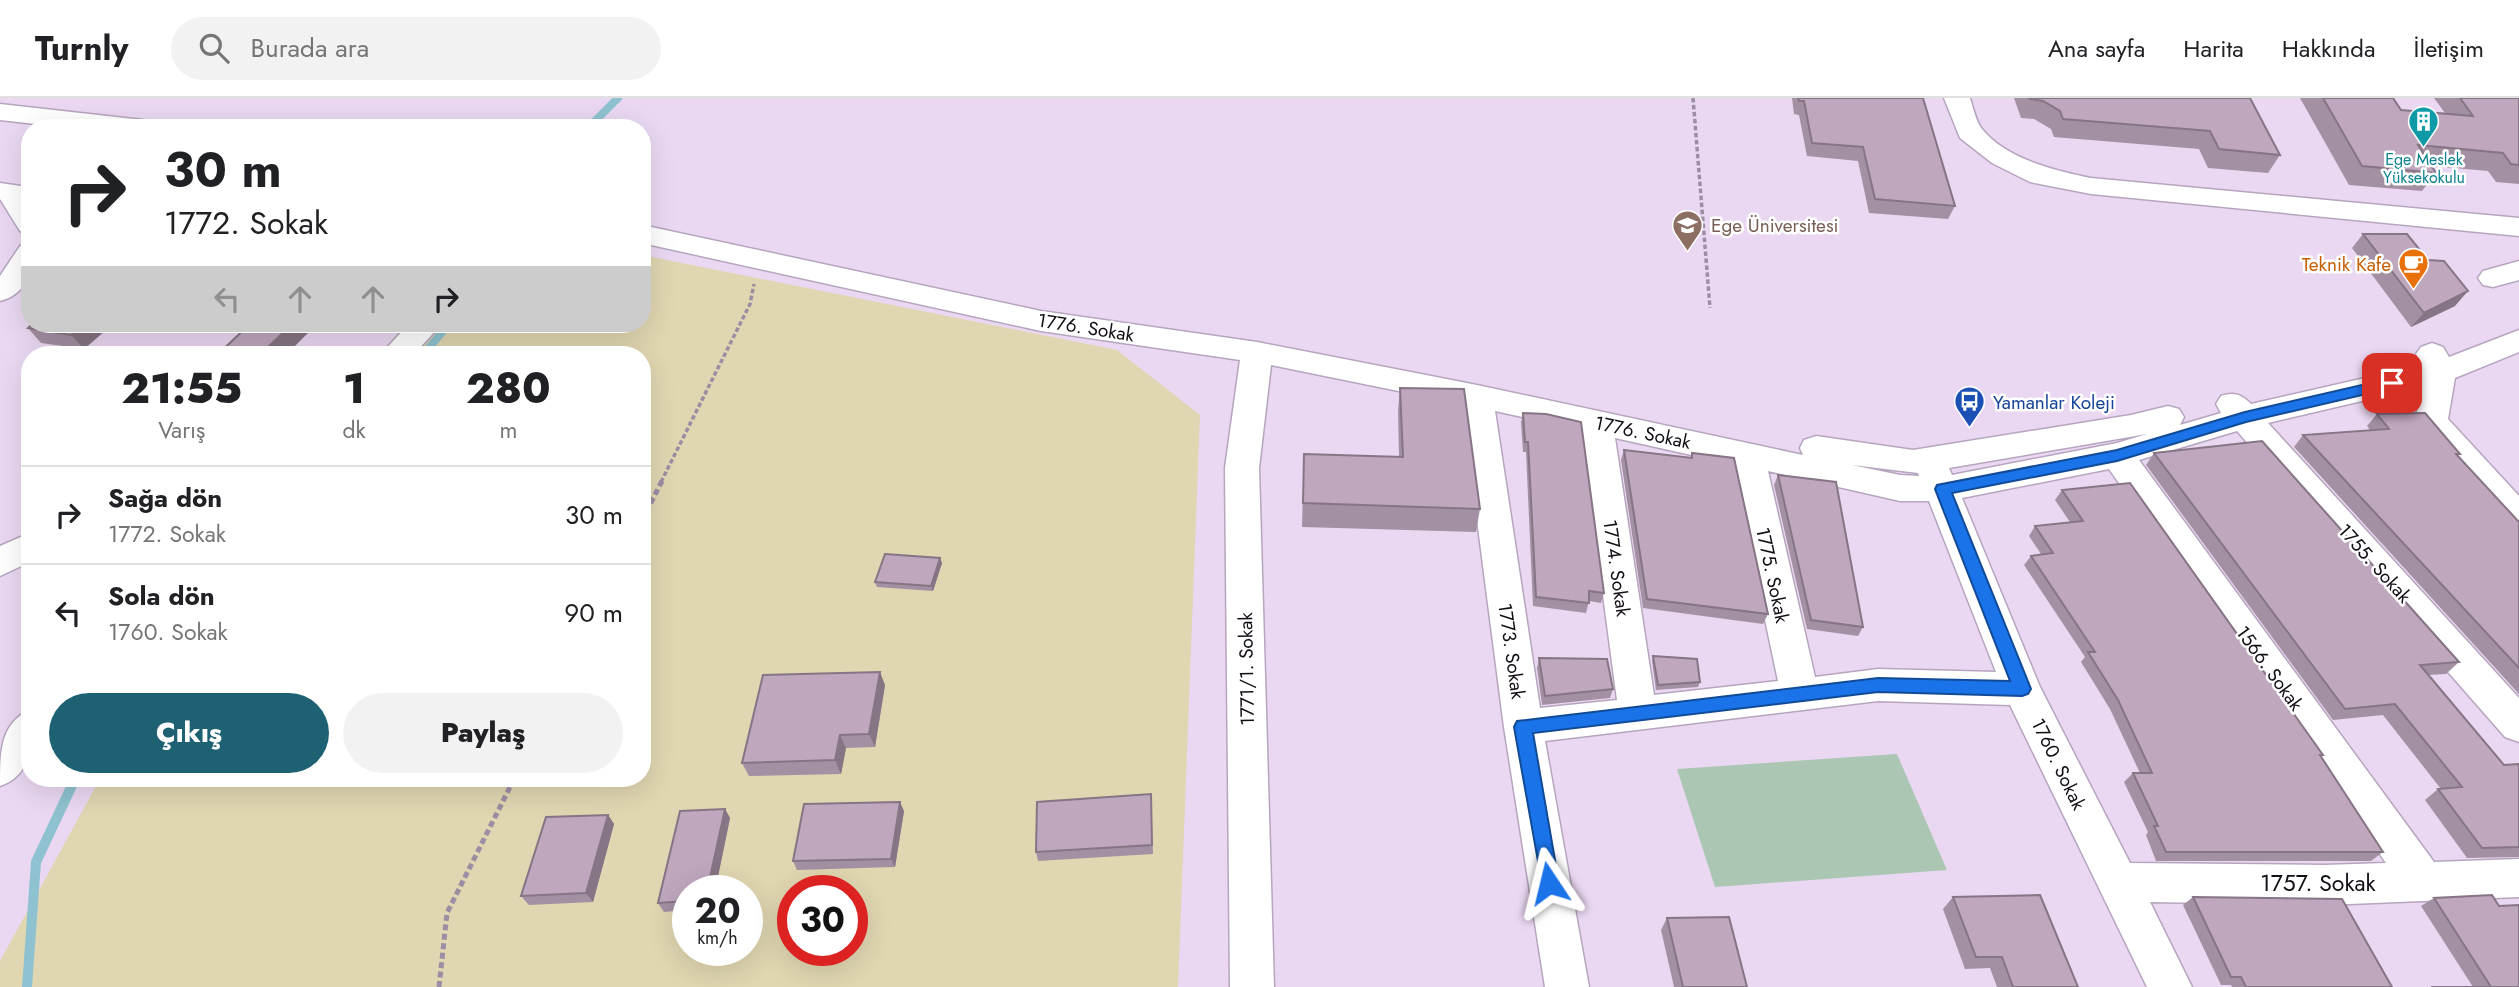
<!DOCTYPE html>
<html lang="tr">
<head>
<meta charset="utf-8">
<style>
  :root { --surface:#fff; --page:#f2f2f2; --text:#202124; --muted:#757577; --line:#e0e0e0; --accent:#1d6173 }
  body { margin:0; font-family:Jost,sans-serif; background:var(--page); color:var(--text); height:100vh; display:flex; flex-direction:column; font-size:26px; white-space:nowrap }
  * { box-sizing:border-box; margin:0 }
  p { font-size:23px; color:var(--muted) }
  .icon { flex:none; width:38px; height:38px; fill:none; stroke:currentColor; stroke-width:2; stroke-linecap:round; stroke-linejoin:round }
  .map { position:relative; flex:1; overflow:hidden }
  .panel { position:absolute; left:21px; top:248px; width:630px; height:441px; display:flex; flex-direction:column; background:var(--surface); border-radius:28px; box-shadow:0 7px 28px #0002 }
  .panel>* { flex:none }
  .top-card { position:absolute; left:21px; top:21px; width:630px; height:214px; border-radius:28px; box-shadow:0 7px 28px #0002; background:#fff; color:var(--text); overflow:hidden }
  .speed { position:absolute; left:672px; top:777px; display:flex; gap:14px; font-size:35px; font-weight:700; text-align:center }
  .speed>* { display:grid; place-content:center; width:91px; height:91px; border-radius:50%; background:var(--surface); box-shadow:0 7px 28px #0002; line-height:1 }
  .speed small { font-size:18px; font-weight:400 }
  .speed .limit { border:10px solid #d22; background:#fff; color:#111 }
  .pin { position:absolute; display:grid; place-items:center; width:60px; height:60px; color:#fff; margin:-30px; border-radius:14px; box-shadow:0 4px 10px #0006 }
  .me { position:absolute; width:77px; margin:-38px; rotate:350deg; stroke-linejoin:round; filter:drop-shadow(0 0 5px #0008) }
  .turn { display:flex; align-items:center; gap:24px; height:147px; padding:0 28px; font-size:32px }
  .turn .icon { width:91px; height:91px; stroke-width:2.5 }
  .turn b { display:block; font-size:49px; line-height:60px }
  .lanes { display:flex; align-items:center; height:66px; padding:0 28px; background:#0003; justify-content:center; gap:35px; direction:ltr }
  .lanes .off { opacity:.35 }
  .eta { display:flex; justify-content:space-evenly; align-items:center; height:119px; text-align:center }
  .eta b { font-size:42px; font-weight:800; line-height:49px }
  .action { display:flex; gap:14px; margin-top:auto; padding:14px 28px }
  .action a { flex:1; height:80px; border-radius:42px; background:var(--accent); color:#fff; font-size:28px; font-weight:800; line-height:80px; text-align:center }
  .action a+a { background:var(--page); color:var(--text) }
  ul { padding:0; list-style:none }
  li { display:flex; align-items:center; gap:21px; height:98px; padding:0 28px; border-top:2px solid var(--line) }
  li div { flex:1 }
  li b { display:block; font-size:26px }
  li em { font-style:normal }
  header { display:flex; align-items:center; gap:42px; box-sizing:border-box; height:98px; padding:0 35px; background:var(--surface); border-bottom:2px solid var(--line) }
  header strong { font-size:33px }
  nav { display:flex; gap:38px; margin-inline-start:auto; font-size:24px }
  .search { width:490px; height:63px; background:var(--page); display:flex; align-items:center; gap:18px; box-sizing:border-box; padding:0 24px; border-radius:38px; color:var(--muted); font-size:26px }
  .map>svg:first-child { display:block }
  .green { fill:#abc7b4 }
  .sand { fill:#e0d6b1; fill-rule:evenodd }
  .lines { fill:none; stroke-linecap:round; stroke-linejoin:round }
  .stream-far1 { stroke:#8fc2d0; stroke-width:8 }
  .stream { stroke:#8fc2d0; stroke-width:10 }
  .minor-casing { stroke:#b6a5be; stroke-width:3 }
  .path-far1 { stroke:#9b8ea2; stroke-width:3.5; stroke-dasharray:4.5 2.5; stroke-linecap:butt }
  .path { stroke:#9b8ea2; stroke-width:5; stroke-dasharray:6 3.5; stroke-linecap:butt }
  .minor { fill:#fff; fill-rule:evenodd }
  .wall { fill:#a490a3 }
  .shaded-wall { fill:#867584 }
  .building { fill:#bfa7bd; stroke:#867584; stroke-width:2 }
  .route { fill:#1a73e8; stroke:#114b97; stroke-width:2 }
  .labels { text-anchor:middle; stroke-width:5; stroke-linejoin:round; paint-order:stroke }
  .far-culture-label { font-size:16px; fill:#0d838f; stroke:#fff }
  .education-label { font-size:19px; fill:#785e54; stroke:#fff; text-anchor:start }
  .food-label { font-size:19px; fill:#c56008; stroke:#fff; text-anchor:end }
  .street-label { font-size:19px; fill:#130d16; stroke:#fff }
  .transit-label { font-size:19px; fill:#164399; stroke:#fff; text-anchor:start }
  .near-street-label { font-size:23px; fill:#130d16; stroke:#fff }
</style>
</head>
<body>
<header>
<strong>Turnly</strong>
<div class="search"><svg class="icon" aria-label="search" viewBox="0 0 24 24"><circle cx="10" cy="10" r="6"/><path d="M15 15l6 6"/></svg>Burada ara</div>
<nav><a>Ana sayfa</a><a>Harita</a><a>Hakkında</a><a>İletişim</a></nav>
</header>
<div class="map">
<svg width="2519" height="889" viewBox="0 0 2519 889">
  <rect width="100%" height="100%" fill="#ead8f2"/>
  <path class="green" d="M 1897,656 L 1947,772 L 1715,789 L 1677,671 Z"/>
  <path class="sand" d="M 642,157 L 1117,252 L 1200,317 L 1178,889 L 0,889 L 0,863 L 100,681 L 642,681 L 642,257 L 379,257 L 406,226 L 642,226 ZM 688,793 L 747,793 L 747,852 L 688,852 ZM 793,793 L 852,793 L 852,852 L 793,852 Z"/>
  <g class="lines">
    <path class="stream-far1" d="M 588,30 L 618,0
      M 423,257 L 449,226"/>
    <path class="stream" d="M 27,889 L 36,764 L 75,681"/>
    <defs>
      <path id="minor" d="M 1944,0 L 1970,0 C 1973,9 1976,24 1982,31 C 2006,61 2056,73 2091,80 L 2519,120 L 2519,138 L 2091,96 L 2030,84 L 1992,65 L 1960,40 Z
        M 0,6 L 143,22 L 152,24 L 156,30 L 71,30 L 0,22 Z
        M 0,85 L 21,88 L 30,102 L 30,136 L 20,133 L 0,101 Z
        M 642,127 L 1041,213 L 1257,244 L 1477,287 L 1803,357 L 1800,350 L 1804,342 L 1816,338 L 1913,352 L 2131,317 L 2168,308 L 2179,311 L 2184,319 L 2180,327 L 2221,315 L 2216,306 L 2221,298 C 2234,294 2241,296 2251,306 L 2422,267 L 2416,256 L 2421,249 L 2432,245 L 2443,249 L 2449,259 L 2519,232 L 2519,254 L 2455,280 L 2448,321 L 2519,398 L 2519,433 L 2507,429 L 2420,331 L 2415,323 L 2422,289 L 2268,325 L 2519,600 L 2519,644 L 2505,639 L 2237,333 L 2139,362 L 2434,764 L 2519,761 L 2519,799 L 2325,807 L 2150,804 L 2192,889 L 2147,889 L 2010,607 L 1878,603 L 1545,643 L 1589,889 L 1545,889 L 1504,629 L 1462,306 L 1271,267 L 1259,370 L 1274,889 L 1230,889 L 1225,370 L 1240,262 L 1041,233 L 642,145 ZM 1495,313 L 1581,332 L 1617,602 L 1540,610 ZM 2147,336 L 2117,345 L 1952,377 L 1949,370 ZM 1615,340 L 1732,366 L 1778,583 L 1654,597 ZM 1852,367 L 1918,375 L 1919,378 L 1900,377 ZM 2109,371 L 2386,765 L 2325,767 L 2130,765 L 2040,589 L 1962,400 ZM 1768,373 L 1900,403 L 1929,403 L 1996,574 L 1878,571 L 1815,579 Z
        M 30,145 C 30,172 30,195 0,203 L 0,178 L 20,148 Z
        M 2519,163 L 2519,182 L 2493,189 L 2483,187 L 2478,180 L 2483,173 Z
        M 409,226 L 442,226 L 413,257 L 380,257 Z
        M 30,435 L 30,464 L 0,478 L 0,448 Z
        M 30,612 C 30,643 35,676 0,688 C 0,655 0,625 30,612 Z"/>
    </defs>
    <use href="#minor" class="minor-casing"/>
    <path class="path-far1" d="M 1693,0 L 1710,210
      M 661,384 L 750,206 L 754,186"/>
    <path class="path" d="M 642,422 L 662,383
      M 439,889 L 447,815 L 514,681"/>
    <use href="#minor" class="minor"/>
  </g>
  <path class="wall" d="M 1792,0 L 1923,0 L 1955,108 L 1948,121 L 1869,115 L 1858,63 L 1807,58 L 1799,17 L 1794,16 Z
    M 2014,0 L 2250,0 L 2280,57 L 2268,75 L 2208,70 L 2199,51 L 2054,39 L 2051,31 L 2034,21 L 2021,20 Z
    M 2300,0 L 2393,0 L 2401,12 L 2445,15 L 2434,0 L 2519,0 L 2519,86 L 2496,84 L 2488,73 L 2431,68 L 2436,75 L 2422,93 L 2349,87 Z
    M 2363,136 L 2455,208 L 2411,229 L 2352,150 Z
    M 113,226 L 84,251 L 41,245 L 28,230 Z
    M 1400,290 L 1480,411 L 1476,434 L 1302,429 L 1304,356 L 1399,359 L 1398,313 Z
    M 1523,315 L 1604,495 L 1601,505 L 1589,503 L 1586,515 L 1533,508 L 1526,354 L 1523,354 L 1521,325 Z
    M 2377,316 L 2460,356 L 2458,358 L 2519,424 L 2519,596 L 2294,349 L 2303,337 L 2370,332 L 2367,328 Z
    M 1624,352 L 1690,360 L 1692,355 L 1768,516 L 1763,526 L 1643,510 L 1621,362 Z
    M 2154,355 L 2459,564 L 2446,576 L 2428,577 L 2504,667 L 2519,666 L 2519,759 L 2467,760 L 2425,702 L 2438,691 L 2441,691 L 2383,617 L 2333,622 L 2146,367 Z
    M 1778,377 L 1863,529 L 1858,538 L 1807,531 L 1774,387 Z
    M 2062,392 L 2323,657 L 2321,659 L 2383,754 L 2371,763 L 2156,763 L 2146,737 L 2148,734 L 2124,684 L 2133,675 L 2140,675 L 2110,611 L 2081,564 L 2085,559 L 2024,467 L 2031,458 L 2041,456 L 2029,438 L 2035,428 L 2070,424 L 2055,402 Z
    M 940,460 L 942,465 L 933,493 L 877,489 L 875,484 Z
    M 1653,558 L 1700,584 L 1698,589 L 1656,592 L 1652,563 Z
    M 1539,560 L 1613,591 L 1610,600 L 1542,607 L 1537,570 Z
    M 885,587 L 875,649 L 846,650 L 841,676 L 749,678 L 742,665 Z
    M 1151,696 L 1153,756 L 1038,763 L 1036,754 Z
    M 725,711 L 730,720 L 715,793 L 688,793 L 688,812 L 664,814 L 658,805 Z
    M 904,713 L 895,769 L 797,772 L 793,763 Z
    M 608,717 L 614,726 L 593,804 L 529,807 L 521,798 Z
    M 1953,799 L 2078,889 L 1997,889 L 1990,870 L 1965,871 L 1943,811 Z
    M 2193,799 L 2392,889 L 2232,889 L 2231,887 L 2221,887 L 2183,807 Z
    M 2434,800 L 2499,808 L 2519,889 L 2473,889 L 2421,808 Z
    M 1667,820 L 1747,889 L 1674,889 L 1661,832 Z"/>
  <path class="shaded-wall" d="M 2468,193 L 2455,208 L 2411,229 L 2424,215 Z
    M 84,226 L 113,226 L 84,251 L 71,237 Z
    M 292,226 L 317,226 L 286,257 L 260,257 Z
    M 940,460 L 942,465 L 933,493 L 931,488 Z
    M 880,574 L 885,587 L 875,649 L 869,636 Z
    M 840,637 L 846,650 L 841,676 L 835,662 Z
    M 900,704 L 904,713 L 895,769 L 891,761 Z
    M 725,711 L 730,720 L 715,793 L 707,793 Z
    M 608,717 L 614,726 L 593,804 L 586,795 Z"/>
  <path class="building" d="M 1798,0 L 1923,0 L 1955,108 L 1875,101 L 1863,49 L 1812,45 L 1804,3 L 1799,3 Z
    M 2029,0 L 2250,0 L 2280,57 L 2219,51 L 2210,33 L 2063,21 L 2060,13 L 2043,3 L 2030,1 Z
    M 2323,0 L 2393,0 L 2401,12 L 2473,18 L 2460,0 L 2519,0 L 2519,67 L 2511,66 L 2503,55 L 2418,47 L 2436,75 L 2362,68 Z
    M 2363,136 L 2407,136 L 2428,162 L 2444,163 L 2468,193 L 2424,215 Z
    M 32,226 L 84,226 L 71,237 L 28,230 Z
    M 250,226 L 292,226 L 260,257 L 217,257 Z
    M 1400,290 L 1464,291 L 1480,411 L 1303,405 L 1304,356 L 1403,359 Z
    M 1523,315 L 1546,316 L 1581,324 L 1604,495 L 1589,493 L 1589,505 L 1536,499 L 1528,344 L 1525,344 Z
    M 2425,315 L 2460,356 L 2456,356 L 2519,424 L 2519,570 L 2303,337 L 2389,331 L 2377,316 Z
    M 2262,343 L 2459,564 L 2420,567 L 2504,667 L 2519,666 L 2519,749 L 2482,750 L 2438,691 L 2462,689 L 2395,606 L 2345,611 L 2154,355 Z
    M 1624,352 L 1692,360 L 1692,355 L 1734,360 L 1768,516 L 1647,501 Z
    M 1778,377 L 1836,384 L 1863,529 L 1811,522 Z
    M 2130,385 L 2323,657 L 2320,657 L 2383,754 L 2166,754 L 2154,728 L 2158,728 L 2133,675 L 2152,675 L 2118,602 L 2088,554 L 2095,554 L 2031,458 L 2053,455 L 2035,428 L 2083,423 L 2062,392 Z
    M 885,456 L 940,460 L 931,488 L 875,484 Z
    M 1653,558 L 1697,561 L 1700,584 L 1658,587 Z
    M 1539,560 L 1607,561 L 1613,591 L 1545,598 Z
    M 880,574 L 869,636 L 840,637 L 835,662 L 742,665 L 763,577 Z
    M 1151,696 L 1152,747 L 1036,754 L 1037,704 Z
    M 900,704 L 891,761 L 793,763 L 804,706 Z
    M 725,711 L 707,793 L 688,793 L 688,803 L 658,805 L 680,713 Z
    M 608,717 L 586,795 L 521,798 L 546,719 Z
    M 2040,797 L 2078,889 L 2013,889 L 2002,859 L 1976,859 L 1953,799 Z
    M 2492,797 L 2499,808 L 2519,807 L 2519,889 L 2431,889 L 2491,889 L 2434,800 Z
    M 2193,799 L 2342,801 L 2392,889 L 2246,889 L 2241,879 L 2231,879 Z
    M 1729,819 L 1747,889 L 1683,889 L 1667,820 Z"/>
  <path class="route" d="M 2392,280 L 2399,285 L 2397,289 L 2246,324 L 2117,363 L 1952,395 L 2031,591 L 2028,596 L 2022,598 L 1878,594 L 1533,635 L 1559,785 L 1556,791 L 1549,794 L 1543,791 L 1514,629 L 1517,623 L 1878,580 L 2010,583 L 1935,391 L 1937,387 L 2117,352 L 2245,314 Z"/>
  <defs>
    <symbol id="building-pin" viewBox="-11 -11 22 30"><path d="M0 17L-7.5 6A9.5 9.5 0 1 1 7.5 6Z" fill="#0f9aa8" stroke="#fff"/><path d="M-4-6H4V6H1V3H-1V6H-4ZM-2.5-4.3h1.7v1.8h-1.7ZM.8-4.3h1.7v1.8H.8ZM-2.5-1h1.7V.8h-1.7ZM.8-1h1.7V.8H.8Z" fill="#fff"/></symbol>
    <symbol id="university-pin" viewBox="-11 -11 22 30"><path d="M0 17L-7.5 6A9.5 9.5 0 1 1 7.5 6Z" fill="#8d6e63" stroke="#fff"/><path d="M0-5L7-2L0 1L-7-2ZM-4 1L0 2.5L4 1V4Q0 6-4 4Z" fill="#fff"/></symbol>
    <symbol id="cafe-pin" viewBox="-11 -11 22 30"><path d="M0 17L-7.5 6A9.5 9.5 0 1 1 7.5 6Z" fill="#e8710a" stroke="#fff"/><path d="M-5.5-4.5H6V0H3Q3 3.5 0 3.5H-2.5Q-5.5 3.5-5.5 0ZM3-3.2v2h1.7v-2ZM-6 4.5H4V6H-6Z" fill="#fff"/></symbol>
    <symbol id="bus-pin" viewBox="-11 -11 22 30"><path d="M0 17L-7.5 6A9.5 9.5 0 1 1 7.5 6Z" fill="#1a4fb4" stroke="#fff"/><path d="M-5-6H5V4H4V6H2V4H-2V6H-4V4H-5ZM-3.5-4V0h7V-4ZM-3.5 1.2v1.5H-2V1.2ZM2 1.2v1.5H3.5V1.2Z" fill="#fff"/></symbol>
  </defs>
  <g fill-rule="evenodd">
    <use href="#building-pin" x="2406" y="6" width="35" height="47"/>
    <use href="#university-pin" x="1670" y="110" width="35" height="47"/>
    <use href="#cafe-pin" x="2396" y="148" width="35" height="47"/>
    <use href="#bus-pin" x="1952" y="286" width="35" height="47"/>
  </g>
  <g class="labels">
    <g class="far-culture-label">
      <text x="2424" y="67">Ege Meslek<tspan x="2424" dy="18">Yüksekokulu</tspan></text>
    </g>
    <g class="education-label">
      <text x="1711" y="134">Ege Üniversitesi</text>
    </g>
    <g class="food-label">
      <text x="2391" y="173">Teknik Kafe</text>
    </g>
    <g class="street-label">
      <text transform="translate(1086 229) rotate(9)" y="7">1776. Sokak</text>
      <text transform="translate(1643 334) rotate(12)" y="7">1776. Sokak</text>
      <text transform="translate(2375 465) rotate(48)" y="7">1755. Sokak</text>
      <text transform="translate(1617 470) rotate(82)" y="7">1774. Sokak</text>
      <text transform="translate(1773 477) rotate(78)" y="7">1775. Sokak</text>
      <text transform="translate(1512 553) rotate(82)" y="7">1773. Sokak</text>
      <text transform="translate(2270 570) rotate(54)" y="7">1566. Sokak</text>
      <text transform="translate(1246 571) rotate(-91)" y="7">1771/1. Sokak</text>
      <text transform="translate(2059 666) rotate(64)" y="7">1760. Sokak</text>
    </g>
    <g class="transit-label">
      <text x="1993" y="311">Yamanlar Koleji</text>
    </g>
    <g class="near-street-label">
      <text x="2318" y="793">1757. Sokak</text>
    </g>
  </g>
</svg>
<div class="speed"><div>20<small>km/h</small></div><div class="limit">30</div></div>
<div class="pin" style="left:2392px;top:285px;background:#d93025"><svg class="icon" aria-label="arrive" viewBox="0 0 24 24"><path d="M6 21V4h12l-3 4 3 4H6"/></svg></div>
<svg class="me" style="left:1549px;top:785px" viewBox="-20 -20 40 40"><path d="M0-17L14 15 0 8-14 15z" fill="#1a73e8" stroke="#fff" stroke-width="4"/></svg>
<div class="top-card">
<div class="turn"><svg class="icon" aria-label="right" viewBox="0 0 24 24"><path d="M7 20v-9h11M14 6l5 5-5 5"/></svg><div><b>30 m</b>1772. Sokak</div></div>
<div class="lanes"><svg class="icon off" aria-label="left" viewBox="0 0 24 24"><path d="M17 20v-9H6M10 6l-5 5 5 5"/></svg><svg class="icon off" aria-label="ahead" viewBox="0 0 24 24"><path d="M12 20V5M6 11l6-6 6 6"/></svg><svg class="icon off" aria-label="ahead" viewBox="0 0 24 24"><path d="M12 20V5M6 11l6-6 6 6"/></svg><svg class="icon" aria-label="right" viewBox="0 0 24 24"><path d="M7 20v-9h11M14 6l5 5-5 5"/></svg></div>
</div>
<section class="panel">
<div class="eta">
<div><b>21:55</b><p>Varış</p></div>
<div><b>1</b><p>dk</p></div>
<div><b>280</b><p>m</p></div>
</div>
<ul>
<li><svg class="icon" aria-label="right" viewBox="0 0 24 24"><path d="M7 20v-9h11M14 6l5 5-5 5"/></svg><div><b>Sağa dön</b><p>1772. Sokak</p></div><em>30 m</em></li>
<li><svg class="icon" aria-label="left" viewBox="0 0 24 24"><path d="M17 20v-9H6M10 6l-5 5 5 5"/></svg><div><b>Sola dön</b><p>1760. Sokak</p></div><em>90 m</em></li>
</ul>
<div class="action"><a>Çıkış</a><a>Paylaş</a></div>
</section>
</div>
</body>
</html>
